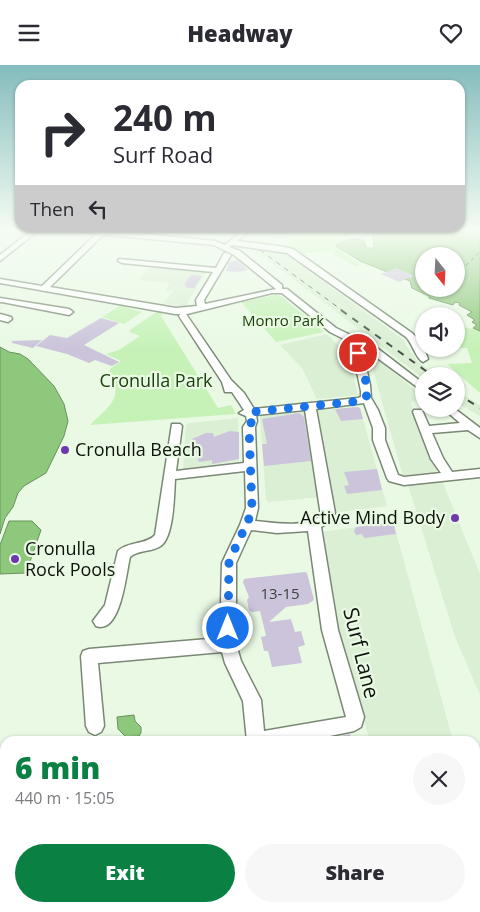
<!DOCTYPE html>
<html lang="en">
<head>
<meta charset="utf-8">
<style>
  :root { --surface:#fff; --page:#f7f7f7; --text:#2b2b33; --muted:#7c7c81; --accent:#0b8043 }
  body { margin:0; font-family:"Open Sans",sans-serif; background:var(--page); color:var(--text); height:100vh; display:flex; flex-direction:column; font-size:19px; white-space:nowrap }
  * { box-sizing:border-box; margin:0 }
  p { font-size:16px; color:var(--muted) }
  .icon { flex:none; width:28px; height:28px; fill:none; stroke:currentColor; stroke-width:2; stroke-linecap:round; stroke-linejoin:round }
  .map { position:relative; flex:1; overflow:hidden }
  .drawer { position:absolute; left:0px; top:671px; width:480px; height:176px; display:flex; flex-direction:column; background:var(--surface); border-radius:15px 15px 0 0; box-shadow:0 1px 4px #0004 }
  .drawer>* { flex:none }
  .guide { position:absolute; left:15px; top:15px; width:450px; height:152px; border-radius:15px; box-shadow:0 1px 4px #0004; background:#fff; color:var(--text); overflow:hidden }
  .needle { width:32px; rotate:162deg }
  .tools { position:absolute; left:415px; top:182px; display:grid; gap:10px }
  .tools a { display:grid; place-items:center; width:50px; height:50px; border-radius:50%; background:var(--surface); box-shadow:0 1px 4px #0004; font-size:25px }
  .pin { position:absolute; display:grid; place-items:center; width:42px; height:42px; color:#fff; margin:-21px; border:2px solid #fff; border-radius:50%; box-shadow:0 1px 5px #0007 }
  .me { position:absolute; width:55px; margin:-28px; rotate:0deg; stroke-linejoin:round; filter:drop-shadow(0 0 4px #0008) }
  .turn { display:flex; align-items:center; gap:18px; height:105px; padding:0 15px; font-size:22px }
  .turn .icon { width:65px; height:65px; stroke-width:2.5 }
  .turn b { display:block; font-size:35px; line-height:42px }
  .then { display:flex; align-items:center; height:48px; padding:0 15px; background:#0003; gap:10px; font-size:19px }
  .round { display:grid; place-items:center; flex:none; width:52px; height:52px; border-radius:26px; background:var(--page) }
  .summary { display:flex; align-items:center; justify-content:space-between; height:85px; padding:0 15px }
  h1 { font-size:30px; font-weight:800; line-height:38px; color:var(--accent) }
  .cta { display:flex; gap:10px; margin-top:auto; padding:10px 15px }
  .cta a { flex:1; height:58px; border-radius:30px; background:var(--accent); color:#fff; font-size:20px; font-weight:800; line-height:58px; text-align:center }
  .cta a+a { background:var(--page); color:var(--text) }
  header { display:flex; justify-content:space-between; align-items:center; height:65px; padding:0 15px; background:var(--surface); font-size:22px; font-weight:800 }
  .map>svg:first-child { display:block }
  .built { fill:#daefd4 }
  .green { fill:#c6f2b8 }
  .water { fill:#8ec87c; stroke:#68925b; fill-rule:evenodd }
  .lines { fill:none; stroke-linecap:round; stroke-linejoin:round }
  .ferry { stroke:#0c3200; stroke-width:1; stroke-dasharray:4 3; stroke-linecap:butt }
  .building { fill:#cbc4db }
  .minor-casing { stroke:#7a8875; stroke-width:3 }
  .major-casing { stroke:#fff; stroke-width:3 }
  .minor { fill:#fff; fill-rule:evenodd }
  .major { fill:#9dd389; fill-rule:evenodd }
  .rail-far1 { stroke:#464f44; stroke-width:1; stroke-dasharray:5 5; stroke-linecap:butt }
  .rail { stroke:#464f44; stroke-width:2; stroke-dasharray:7 7; stroke-linecap:butt }
  .route { stroke:#1a73e8; stroke-width:9; stroke-dasharray:0 16.2 }
  .poi-dot { fill:#6e38af; stroke:#e9f9e4; stroke-width:2 }
  .labels { text-anchor:middle; stroke-width:4.5; stroke-linejoin:round; paint-order:stroke }
  .far-park-label { font-size:15px; fill:#193e09; stroke:#e9f9e4 }
  .number-label { font-size:15px; fill:#3d4040 }
  .park-label { font-size:18px; fill:#193e09; stroke:#e9f9e4 }
  .poi-label { font-size:18px; fill:#0e140d; stroke:#e9f9e4; text-anchor:start }
  .near-street-label { font-size:21px; fill:#0e140d; stroke:#e9f9e4 }
</style>
</head>
<body>
<header><svg class="icon" aria-label="menu" viewBox="0 0 24 24"><path d="M4 6h16M4 12h16M4 18h16"/></svg>Headway<svg class="icon" aria-label="heart" viewBox="0 0 24 24"><path d="M12 20l-8-8c-3-5 5-10 8-4 3-6 11-1 8 4z"/></svg></header>
<div class="map">
<svg width="480" height="847" viewBox="0 0 480 847">
  <rect width="100%" height="100%" fill="#e9f9e4"/>
  <path class="built" d="M 253,183 L 281,186 L 405,276 L 404,277 L 418,297 L 437,311 L 424,311 L 424,314 L 259,188 L 256,190 L 251,185 Z
    M 149,202 L 206,207 L 185,242 L 163,238 L 174,226 L 165,225 L 170,218 L 139,215 Z
    M 327,269 L 340,282 L 351,299 L 358,330 L 317,334 L 302,303 L 280,280 Z
    M 368,287 L 424,332 L 424,335 L 411,337 L 433,395 L 440,406 L 403,411 Z
    M 456,325 L 480,340 L 480,351 L 456,337 Z
    M 357,342 L 360,343 L 387,441 L 333,448 L 314,346 Z
    M 304,347 L 321,432 L 268,437 L 266,434 L 260,351 Z
    M 238,353 L 239,396 L 183,404 L 186,360 L 190,358 Z
    M 442,416 L 480,509 L 480,630 L 455,572 L 408,420 Z
    M 389,458 L 394,460 L 453,676 L 370,676 L 342,579 L 320,467 Z"/>
  <path class="green" d="M 256,165 L 358,165 L 341,178 C 353,175 361,170 368,184 L 375,182 L 374,178 L 382,179 L 367,199 L 339,185 L 360,199 L 357,202 L 333,189 L 333,186 L 301,188 L 295,183 L 285,181 L 289,171 L 253,167 Z
    M 275,230 L 281,231 L 324,267 L 276,277 L 241,237 Z
    M 120,241 L 121,241 L 142,247 L 124,259 L 102,252 Z
    M 158,246 L 162,247 L 161,251 L 218,343 L 231,340 L 236,349 L 90,360 C 104,346 127,331 109,310 L 110,304 L 121,296 L 106,289 L 119,285 L 140,271 L 130,267 L 130,265 Z
    M 464,262 L 480,266 L 480,328 L 447,299 L 472,298 L 467,283 L 456,283 L 456,264 L 459,265 Z
    M 70,843 L 219,842 L 219,847 L 69,847 Z"/>
  <path class="water" d="M 373,165 L 480,165 L 480,266 L 473,263 L 477,260 L 472,257 L 475,255 L 467,250 L 472,247 L 459,240 L 460,238 L 455,237 L 453,240 L 429,233 L 429,231 L 412,223 L 410,216 L 360,196 L 336,181 C 344,175 355,171 364,176 L 366,183 L 374,183 ZM 424,191 L 456,191 L 456,224 L 424,224 Z
    M 0,282 L 9,287 L 20,289 L 28,294 L 54,321 L 64,339 L 68,356 L 64,371 L 46,408 L 24,421 L 18,428 L 13,442 L 5,453 L 0,469 Z
    M 9,456 L 32,456 L 41,465 L 26,508 L 0,509 L 0,480 Z
    M 134,650 L 135,656 L 141,662 L 141,668 L 139,671 L 126,672 L 118,664 L 117,652 Z"/>
  <g class="lines">
    <path class="ferry" d="M 456,210 L 480,187"/>
  </g>
  <path class="building" d="M 237,195 L 248,205 L 237,207 L 226,206 L 229,197 Z
    M 396,203 L 414,211 L 399,217 L 381,209 Z
    M 194,210 L 202,211 L 194,223 L 186,223 L 187,221 L 184,220 L 190,211 Z
    M 101,253 L 119,258 L 84,280 L 119,297 L 112,301 L 95,295 L 89,298 L 84,296 L 67,289 L 36,281 L 50,270 L 67,273 Z
    M 42,275 L 33,283 L 12,278 L 12,276 Z
    M 357,342 L 360,343 L 363,354 L 341,356 L 335,344 Z
    M 299,348 L 304,352 L 311,396 L 264,401 L 262,379 L 267,379 L 262,354 Z
    M 230,366 L 239,367 L 239,394 L 212,399 L 212,395 L 199,397 L 192,374 L 206,368 L 213,368 L 214,372 Z
    M 377,404 L 382,425 L 347,429 L 344,421 L 349,420 L 344,407 Z
    M 389,458 L 394,460 L 396,469 L 364,473 L 362,469 L 356,470 L 354,466 L 356,462 Z
    M 305,507 L 307,508 L 314,535 L 308,539 L 286,542 L 269,557 L 291,554 L 295,567 L 301,566 L 305,580 L 298,582 L 302,598 L 272,602 L 268,586 L 264,586 L 261,572 L 266,571 L 260,546 L 252,547 L 249,545 L 247,535 L 249,532 L 243,517 L 244,514 Z
    M 350,669 L 352,676 L 326,676 L 326,674 Z"/>
  <g class="lines">
    <defs>
      <path id="minor" d="M 32,165 L 39,165 L 0,196 L 0,190 Z
        M 75,165 L 107,165 L 215,176 L 225,180 L 243,165 L 250,165 L 237,176 L 279,181 L 293,184 L 412,268 L 422,278 L 428,294 L 423,297 C 416,294 413,279 406,272 L 287,188 L 232,180 L 229,182 L 240,186 L 282,220 L 282,224 L 287,224 L 336,263 L 377,283 L 424,319 L 424,327 L 365,284 L 364,293 L 370,320 L 371,333 L 378,345 L 385,363 L 385,375 L 398,410 L 404,412 L 441,408 L 431,394 L 413,347 L 414,345 L 422,345 L 429,361 L 460,358 L 444,344 L 455,344 L 480,363 L 480,373 L 468,365 L 432,368 L 443,393 L 452,407 L 480,404 L 480,412 L 404,420 L 389,416 L 387,413 L 373,375 L 373,363 L 364,338 L 316,344 L 335,448 L 332,456 L 321,462 L 338,565 L 364,652 L 361,662 L 354,666 L 306,676 L 247,676 L 243,636 L 225,598 L 222,587 L 98,598 L 104,661 L 101,667 L 95,670 L 89,667 L 86,661 L 81,591 L 83,586 L 89,584 L 220,573 L 222,498 L 240,460 L 246,443 L 245,406 L 175,414 C 174,430 174,475 159,482 C 150,487 138,485 130,492 C 126,508 121,570 96,561 L 93,556 L 105,540 L 118,486 C 129,476 146,480 155,470 L 172,359 L 180,359 L 182,361 L 176,406 L 244,398 L 243,362 L 247,356 L 246,351 L 239,348 L 244,345 L 232,327 L 225,327 L 222,317 L 179,251 L 180,249 L 186,249 L 231,315 L 244,328 L 254,344 L 358,333 L 361,332 L 361,326 L 354,293 L 356,283 L 354,279 L 330,267 L 282,228 L 272,228 L 187,249 L 175,249 L 0,218 L 0,214 L 42,221 L 96,169 L 94,167 L 78,167 ZM 107,170 L 214,180 L 234,190 L 276,224 L 205,239 L 204,235 L 231,190 L 227,188 L 224,188 L 216,203 L 119,194 L 118,196 L 122,198 L 213,207 L 196,235 L 197,241 L 176,243 L 50,222 L 102,171 ZM 305,345 L 321,451 C 304,463 275,458 255,456 L 258,443 L 255,362 L 257,356 L 256,350 ZM 251,465 L 277,468 L 308,466 L 322,565 L 346,652 L 264,666 L 261,635 L 241,596 L 236,579 L 236,498 Z
        M 0,233 L 69,244 L 73,247 L 69,250 L 2,237 L 0,237 Z
        M 0,249 L 11,252 L 12,254 L 8,257 L 0,255 Z
        M 242,842 L 264,842 L 265,847 L 243,847 Z
        M 453,842 L 475,842 L 476,847 L 454,847 Z"/>
      <path id="major" d="M 475,730 L 480,730 L 480,772 L 475,772 Z"/>
    </defs>
    <use href="#minor" class="minor-casing"/>
    <use href="#major" class="major-casing"/>
    <use href="#minor" class="minor"/>
    <use href="#major" class="major"/>
    <path class="rail-far1" d="M 260,185 L 343,246"/>
    <path class="rail" d="M 341,245 L 433,311
      M 456,328 L 480,343"/>
  </g>
  <linearGradient id="sky" x2="0" y2="1"><stop stop-color="#84bcbd"/><stop offset="0.58" stop-color="#f5fcf3"/><stop offset="1" stop-color="#f5fcf3" stop-opacity="0"/></linearGradient>
  <rect width="480" height="284" fill="url(#sky)"/>
  <g class="lines">
    <path class="route" d="M 228,563 L 229,498 L 239,474 L 247,460 L 252,443 L 249,362 L 252,356 L 251,347 L 361,336 L 366,333 L 368,324 L 358,288"/>
  </g>
  <g class="poi-dot">
    <circle cx="65" cy="385" r="5"/>
    <circle cx="455" cy="453" r="5"/>
    <circle cx="15" cy="494" r="5"/>
  </g>
  <g class="labels">
    <g class="far-park-label">
      <text x="283" y="261">Monro Park</text>
    </g>
    <g class="number-label">
      <text x="280" y="534">13-15</text>
    </g>
    <g class="park-label">
      <text x="156" y="322">Cronulla Park</text>
    </g>
    <g class="poi-label">
      <text x="75" y="391">Cronulla Beach</text>
      <text x="445" y="459" text-anchor="end">Active Mind Body</text>
      <text x="25" y="490">Cronulla<tspan x="25" dy="21">Rock Pools</tspan></text>
    </g>
    <g class="near-street-label">
      <text transform="translate(361 588) rotate(76)" y="7">Surf Lane</text>
    </g>
  </g>
</svg>
<div class="tools">
<a><svg class="needle" viewBox="-14 -14 28 28"><path d="M0-13l5 13h-10z" fill="#e53935"/><path d="M0 13l5-13h-10z" fill="#7c7c81"/></svg></a>
<a><svg class="icon" aria-label="sound" viewBox="0 0 24 24"><path d="M4 9h4l5-4v14l-5-4H4zM17 9q2 3 0 6"/></svg></a>
<a><svg class="icon" aria-label="layers" viewBox="0 0 24 24"><path d="M12 4l9 5-9 5-9-5zM3 14l9 5 9-5"/></svg></a>
</div>
<div class="pin" style="left:358px;top:288px;background:#d93025"><svg class="icon" aria-label="arrive" viewBox="0 0 24 24"><path d="M6 21V4h12l-3 4 3 4H6"/></svg></div>
<svg class="me" style="left:228px;top:563px" viewBox="-20 -20 40 40"><circle r="17" fill="#1a73e8" stroke="#fff" stroke-width="3"/><path d="M0-11L8 9 0 5-8 9z" fill="#fff"/></svg>
<div class="guide">
<div class="turn"><svg class="icon" aria-label="right" viewBox="0 0 24 24"><path d="M7 20v-9h11M14 6l5 5-5 5"/></svg><div><b>240 m</b>Surf Road</div></div>
<div class="then">Then<svg class="icon" aria-label="left" viewBox="0 0 24 24"><path d="M17 20v-9H6M10 6l-5 5 5 5"/></svg></div>
</div>
<section class="drawer">
<div class="summary"><div><h1>6 min</h1><p>440 m · 15:05</p></div><a class="round"><svg class="icon" aria-label="close" viewBox="0 0 24 24"><path d="M6 6l12 12M18 6L6 18"/></svg></a></div>
<div class="cta"><a>Exit</a><a>Share</a></div>
</section>
</div>
</body>
</html>
